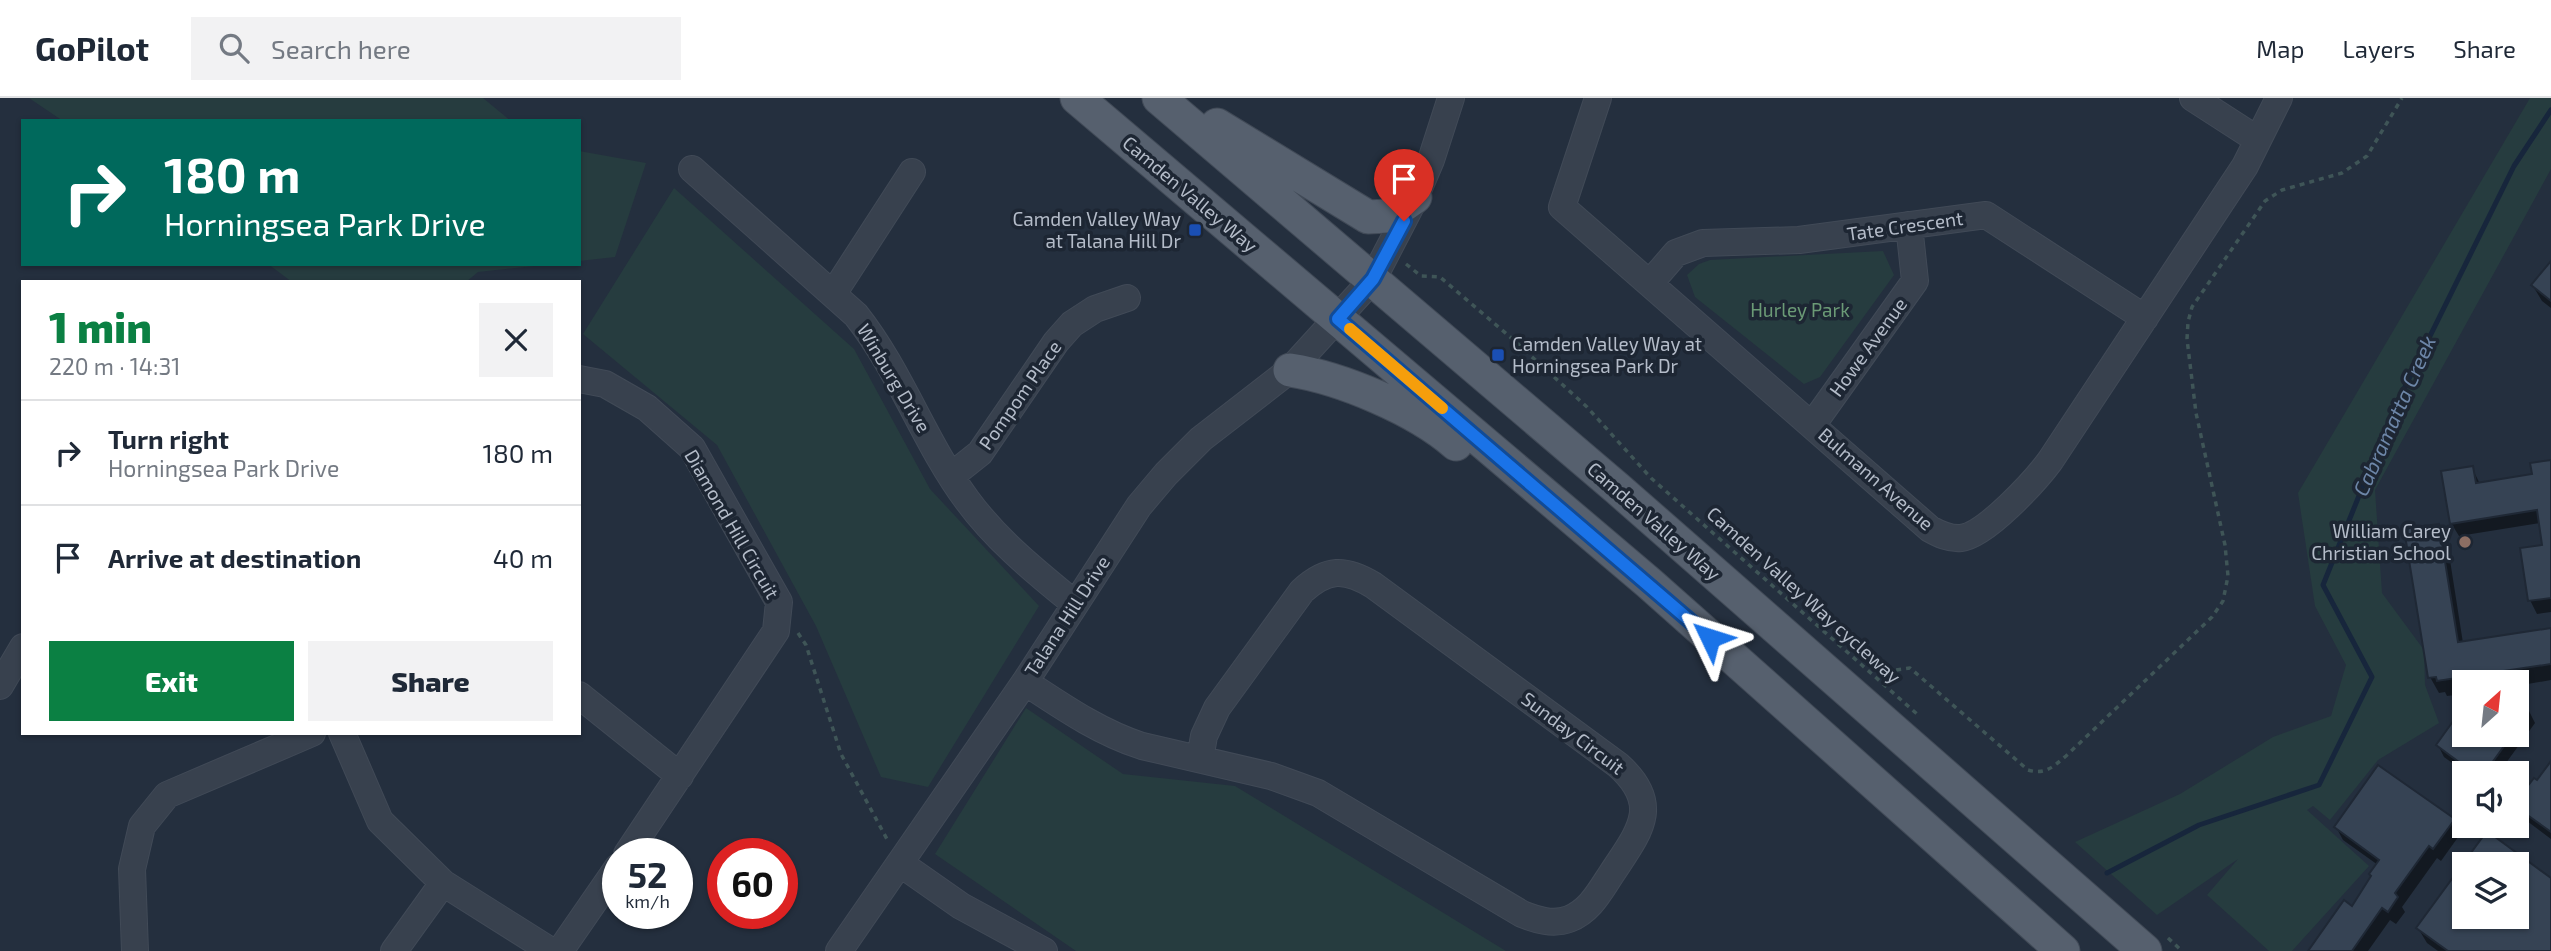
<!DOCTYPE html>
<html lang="en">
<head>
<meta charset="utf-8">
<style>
  :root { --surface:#fff; --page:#f2f2f3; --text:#1f2937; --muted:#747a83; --line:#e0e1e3; --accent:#0b8043 }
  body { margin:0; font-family:"Exo 2",sans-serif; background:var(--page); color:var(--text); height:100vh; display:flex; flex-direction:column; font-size:26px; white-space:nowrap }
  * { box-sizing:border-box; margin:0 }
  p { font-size:23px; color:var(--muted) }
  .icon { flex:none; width:38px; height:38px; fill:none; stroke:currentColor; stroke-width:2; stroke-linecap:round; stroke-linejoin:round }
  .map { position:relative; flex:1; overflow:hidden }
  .side { position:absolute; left:21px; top:182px; width:560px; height:455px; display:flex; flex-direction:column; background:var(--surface); border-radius:0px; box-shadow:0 2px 5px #0004 }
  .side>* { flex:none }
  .hud { position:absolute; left:21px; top:21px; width:560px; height:147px; border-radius:0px; box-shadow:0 2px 5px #0004; background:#00695c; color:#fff; overflow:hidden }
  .needle { width:46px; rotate:27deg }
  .fabs { position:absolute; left:2452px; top:572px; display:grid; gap:14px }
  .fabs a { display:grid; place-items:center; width:77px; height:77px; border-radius:0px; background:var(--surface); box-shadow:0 2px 5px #0004; font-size:35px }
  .speed { position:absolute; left:602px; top:740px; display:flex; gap:14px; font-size:35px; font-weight:700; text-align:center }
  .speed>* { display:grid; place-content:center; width:91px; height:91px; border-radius:50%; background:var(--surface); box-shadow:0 2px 5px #0004; line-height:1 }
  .speed small { font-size:18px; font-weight:400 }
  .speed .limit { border:10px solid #d22; background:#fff; color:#111 }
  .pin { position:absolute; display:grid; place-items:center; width:60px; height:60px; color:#fff; margin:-72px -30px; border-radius:50% 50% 50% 0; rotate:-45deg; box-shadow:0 0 7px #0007 }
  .pin .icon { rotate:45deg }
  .me { position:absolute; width:77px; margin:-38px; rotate:311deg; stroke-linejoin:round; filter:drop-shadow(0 0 5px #0008) }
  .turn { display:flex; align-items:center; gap:24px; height:147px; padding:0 28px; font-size:32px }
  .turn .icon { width:91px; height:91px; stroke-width:2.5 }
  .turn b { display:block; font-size:49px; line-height:60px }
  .round { display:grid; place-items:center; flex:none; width:74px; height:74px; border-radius:0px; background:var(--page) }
  .headline { display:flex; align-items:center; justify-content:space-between; height:119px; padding:0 28px }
  h1 { font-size:42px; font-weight:800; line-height:52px; color:var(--accent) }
  .cta { display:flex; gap:14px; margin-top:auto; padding:14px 28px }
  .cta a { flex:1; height:80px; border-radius:0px; background:var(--accent); color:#fff; font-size:28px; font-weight:800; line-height:80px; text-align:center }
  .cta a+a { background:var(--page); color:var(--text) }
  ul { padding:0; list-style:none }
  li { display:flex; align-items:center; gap:21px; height:105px; padding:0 28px; border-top:2px solid var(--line) }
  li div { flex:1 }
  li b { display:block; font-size:26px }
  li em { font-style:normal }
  header { display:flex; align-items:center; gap:42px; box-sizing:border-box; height:98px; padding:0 35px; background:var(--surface); border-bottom:2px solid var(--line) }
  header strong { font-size:33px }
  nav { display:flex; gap:38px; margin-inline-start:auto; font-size:24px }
  .search { width:490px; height:63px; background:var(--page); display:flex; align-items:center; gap:18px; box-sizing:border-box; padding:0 24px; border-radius:0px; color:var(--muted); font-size:26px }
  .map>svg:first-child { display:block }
  .green { fill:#263c3f }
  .shadow { fill:#0007 }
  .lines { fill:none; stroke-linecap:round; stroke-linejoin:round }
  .stream { stroke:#17263c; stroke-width:5 }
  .building { fill:#364354; stroke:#1f2835; stroke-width:2; fill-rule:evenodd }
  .minor-casing { stroke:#414a57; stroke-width:28 }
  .major-casing { stroke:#414a57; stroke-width:35 }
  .path { stroke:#3f5557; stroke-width:3.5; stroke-dasharray:5 5; stroke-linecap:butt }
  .minor { stroke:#38414e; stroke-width:26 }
  .major { stroke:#56606e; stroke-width:33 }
  .route-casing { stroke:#114b97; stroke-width:18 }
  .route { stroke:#1a73e8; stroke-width:12 }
  .slow { stroke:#f59e0b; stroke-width:12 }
  .transit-dot { fill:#1a4fb4; stroke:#1d2633; stroke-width:2.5 }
  .education-dot { fill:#8d6e63; stroke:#1d2633; stroke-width:2.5 }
  .labels { text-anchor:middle; stroke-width:7; stroke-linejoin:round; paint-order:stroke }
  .street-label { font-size:19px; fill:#b4bcc9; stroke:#1d2633 }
  .poi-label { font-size:19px; fill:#b4bcc9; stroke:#1d2633; text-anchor:end }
  .park-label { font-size:19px; fill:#6b9a76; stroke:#1d2633 }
  .water-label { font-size:21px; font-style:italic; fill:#6d86a8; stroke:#1d2633 }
</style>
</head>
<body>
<header>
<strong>GoPilot</strong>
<div class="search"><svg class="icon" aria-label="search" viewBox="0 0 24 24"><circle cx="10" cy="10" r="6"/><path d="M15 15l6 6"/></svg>Search here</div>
<nav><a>Map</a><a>Layers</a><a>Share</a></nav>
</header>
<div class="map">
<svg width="2551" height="853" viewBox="0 0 2551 853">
  <rect width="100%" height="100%" fill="#242f3e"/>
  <path class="green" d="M 29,0 L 483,0 L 511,23 L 63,23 Z
    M 2530,0 L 2551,0 L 2551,71 L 2375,392 L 2382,495 L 2424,552 L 2425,587 L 2439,625 L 2378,662 L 2330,722 L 2313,708 L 2307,712 L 2369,768 L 2292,853 L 2269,853 L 2207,797 L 2238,761 L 2157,817 L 2075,744 L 2180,696 L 2273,639 L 2331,618 L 2346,567 L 2315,508 L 2298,395 Z
    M 579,53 L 646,65 L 615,159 L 579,163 Z
    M 674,90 L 854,251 L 930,391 L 1039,508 L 928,689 L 881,679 L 816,528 L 717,347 L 583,236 Z
    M 1883,153 L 1894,177 L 1820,279 L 1804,286 L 1695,199 L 1687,177 L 1699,166 L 1710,162 Z
    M 268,166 L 553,166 L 478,174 L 466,184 L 292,184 Z
    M 1026,610 L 1123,676 L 1235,688 L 1506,853 L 1076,853 L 935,756 Z"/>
  <path class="shadow" d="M 2551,165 L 2551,210 L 2542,203 L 2533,188 Z
    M 2551,364 L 2551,514 L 2537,516 L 2530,502 L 2544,448 L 2540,425 L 2459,438 L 2451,425 L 2472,370 L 2480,386 L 2534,378 Z
    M 2438,428 L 2447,443 L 2463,545 L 2551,532 L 2551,582 L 2516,588 L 2516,584 L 2464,584 L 2464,596 L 2447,598 L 2445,594 L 2439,595 L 2430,579 Z
    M 2516,604 L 2529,613 L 2535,625 L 2498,676 L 2467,676 L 2444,659 L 2438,647 L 2464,611 L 2464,637 L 2516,637 Z
    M 2551,666 L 2551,741 L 2523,720 L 2516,708 Z
    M 2453,722 L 2461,735 L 2441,763 L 2437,760 L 2402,809 L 2405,814 L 2396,826 L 2390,822 L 2368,853 L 2311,853 L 2353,811 L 2378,767 L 2343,742 L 2336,729 Z
    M 2487,736 L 2551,782 L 2551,853 L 2438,853 L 2427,845 L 2418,830 L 2464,768 L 2464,819 L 2516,819 L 2516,766 L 2465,766 Z"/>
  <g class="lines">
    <path class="stream" d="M 2107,775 L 2199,727 L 2319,687 L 2372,579 L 2323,487 L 2394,311 L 2514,68 L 2551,12"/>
  </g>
  <path class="building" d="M 2551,163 L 2551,203 L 2531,187 Z
    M 2551,362 L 2551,500 L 2528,503 L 2520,450 L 2542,447 L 2537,412 L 2450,426 L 2441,373 L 2473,368 L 2476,385 L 2532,376 L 2530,365 Z
    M 2439,426 L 2458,544 L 2551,530 L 2551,566 L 2437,583 L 2436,579 L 2428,580 L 2404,431 Z
    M 2464,608 L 2464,637 L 2512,637 L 2484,676 L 2475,676 L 2436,647 Z
    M 2551,663 L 2551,734 L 2516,709 L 2516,703 L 2534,680 L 2537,682 Z
    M 2378,667 L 2455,721 L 2433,751 L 2429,748 L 2395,795 L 2398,799 L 2388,814 L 2382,810 L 2352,853 L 2308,853 L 2344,802 L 2352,808 L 2371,778 L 2369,776 L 2379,762 L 2334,729 Z
    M 2487,733 L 2551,780 L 2551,853 L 2448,853 L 2416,830 ZM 2464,766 L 2516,766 L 2516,819 L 2464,819 Z"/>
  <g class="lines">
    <defs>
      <path id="minor" d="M 1598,0 L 1562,109 L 1930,431 C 1939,436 1949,441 1961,440 C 1986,437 2035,383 2050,363 L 2245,68 L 2279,0
        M 2193,0 L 2258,42
        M 692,71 L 856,217 C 901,274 924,344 967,402 C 997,443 1036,474 1075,506
        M 1650,185 L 1676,155 L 1703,145 L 1799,142 L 1986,117 L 2145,220
        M 833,196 L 912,74
        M 579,281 L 605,286 L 647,310 L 692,350 L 779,504 L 776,533 L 627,756
        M 1813,326 L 1915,183 L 1909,127
        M 951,378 L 980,355 L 1056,244 L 1072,226 L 1095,211 L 1127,200
        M 1025,584 C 1063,609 1099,634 1142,648 L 1271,678 L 1318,695 L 1522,816 C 1537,822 1553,827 1569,821 C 1590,813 1600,793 1612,775 C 1639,734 1663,707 1618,667 L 1373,487 C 1345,470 1327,470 1302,493 L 1217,610 L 1204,638 L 1200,661
        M 0,588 L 23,549
        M 579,597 L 680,678
        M 342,635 L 380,723 L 443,785 L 551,853
        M 901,766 L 961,808 L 1044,853
        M 135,853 L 132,771 L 142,728 L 167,697 L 312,635
        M 394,853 L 443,785
        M 560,853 L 618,769
        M 839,853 L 1025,584 L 1139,408 L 1166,376 L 1201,341 L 1290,272 L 1373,181 L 1414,102 L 1431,62 L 1451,0"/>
      <path id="major" d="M 1077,0 L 1649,485 L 2063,853
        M 1159,0 L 1618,391 L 2145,853
        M 1217,27 L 1368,119 L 1388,118 L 1415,99
        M 1290,272 C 1341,280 1416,311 1456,346"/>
    </defs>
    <use href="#minor" class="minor-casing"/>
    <use href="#major" class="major-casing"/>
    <path class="path" d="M 1406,166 L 1421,178 L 1440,179 L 1509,238 L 1587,309 L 1651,380 L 1917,616
      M 798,535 L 806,547 L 841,656 L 888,743
      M 1883,587 L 1896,572 L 1910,570 L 2028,672 C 2045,677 2053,669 2066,658 L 2212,519 L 2223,503 L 2228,478 L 2225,447 L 2196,315 L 2187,241 L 2188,224 L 2192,209 L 2265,103 L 2282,92 L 2342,75 L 2367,58 L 2402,0
      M 2168,840 L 2182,853"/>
    <use href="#minor" class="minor"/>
    <use href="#major" class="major"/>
  </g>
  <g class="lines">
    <defs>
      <path id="route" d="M 1404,123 L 1373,181 L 1338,221 L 1710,540"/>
    </defs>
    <use href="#route" class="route-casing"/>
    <use href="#route" class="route"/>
    <path class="slow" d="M 1350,231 L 1442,310"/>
  </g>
  <g class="transit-dot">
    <rect x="1188" y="125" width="14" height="14" rx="3.5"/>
    <rect x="1491" y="250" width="14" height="14" rx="3.5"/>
  </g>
  <circle class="education-dot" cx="2465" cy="444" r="7"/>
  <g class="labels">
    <g class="street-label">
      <text transform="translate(1190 96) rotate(40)" y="7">Camden Valley Way</text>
      <text transform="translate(1905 128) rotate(-8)" y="7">Tate Crescent</text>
      <text transform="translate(1868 249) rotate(-54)" y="7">Howe Avenue</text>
      <text transform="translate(894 280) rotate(59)" y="7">Winburg Drive</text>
      <text transform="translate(1020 297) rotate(-55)" y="7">Pompom Place</text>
      <text transform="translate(1876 381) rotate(41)" y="7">Bulmann Avenue</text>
      <text transform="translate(1654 423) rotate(41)" y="7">Camden Valley Way</text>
      <text transform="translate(732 426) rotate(60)" y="7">Diamond Hill Circuit</text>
      <text transform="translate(1804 497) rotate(42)" y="7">Camden Valley Way cycleway</text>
      <text transform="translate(1067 518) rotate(-57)" y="7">Talana Hill Drive</text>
      <text transform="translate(1573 635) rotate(37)" y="7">Sunday Circuit</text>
    </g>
    <g class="poi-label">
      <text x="1181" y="128">Camden Valley Way<tspan x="1181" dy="22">at Talana Hill Dr</tspan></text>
      <text x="1512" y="253" text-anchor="start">Camden Valley Way at<tspan x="1512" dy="22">Horningsea Park Dr</tspan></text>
      <text x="2451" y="440">William Carey<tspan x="2451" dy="22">Christian School</tspan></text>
    </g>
    <g class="park-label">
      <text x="1800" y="219">Hurley Park</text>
    </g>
    <g class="water-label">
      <text transform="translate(2395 318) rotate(-66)" y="7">Cabramatta Creek</text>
    </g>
  </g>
</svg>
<div class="fabs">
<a><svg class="needle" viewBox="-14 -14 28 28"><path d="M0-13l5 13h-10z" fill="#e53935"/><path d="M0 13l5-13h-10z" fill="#747a83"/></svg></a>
<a><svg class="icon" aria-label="sound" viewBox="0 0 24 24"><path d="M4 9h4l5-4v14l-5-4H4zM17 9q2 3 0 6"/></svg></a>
<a><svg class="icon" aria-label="layers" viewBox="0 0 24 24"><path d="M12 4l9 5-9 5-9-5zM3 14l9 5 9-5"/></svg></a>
</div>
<div class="speed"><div>52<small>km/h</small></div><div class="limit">60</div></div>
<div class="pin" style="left:1404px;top:123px;background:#d93025"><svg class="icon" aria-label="arrive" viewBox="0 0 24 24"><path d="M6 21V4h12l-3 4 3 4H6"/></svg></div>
<svg class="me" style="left:1710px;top:540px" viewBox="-20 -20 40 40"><path d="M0-17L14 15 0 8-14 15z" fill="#1a73e8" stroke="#fff" stroke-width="4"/></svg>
<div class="hud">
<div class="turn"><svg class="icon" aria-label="right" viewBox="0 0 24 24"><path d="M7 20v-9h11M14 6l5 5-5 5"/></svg><div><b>180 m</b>Horningsea Park Drive</div></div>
</div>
<section class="side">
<div class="headline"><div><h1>1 min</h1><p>220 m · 14:31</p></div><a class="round"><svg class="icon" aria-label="close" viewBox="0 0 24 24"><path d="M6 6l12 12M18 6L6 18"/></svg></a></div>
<ul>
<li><svg class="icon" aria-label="right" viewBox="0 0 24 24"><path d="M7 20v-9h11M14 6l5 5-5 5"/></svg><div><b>Turn right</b><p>Horningsea Park Drive</p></div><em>180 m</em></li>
<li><svg class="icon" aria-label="arrive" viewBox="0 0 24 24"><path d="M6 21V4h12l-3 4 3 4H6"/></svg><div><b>Arrive at destination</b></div><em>40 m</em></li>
</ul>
<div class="cta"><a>Exit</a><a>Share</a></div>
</section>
</div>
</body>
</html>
